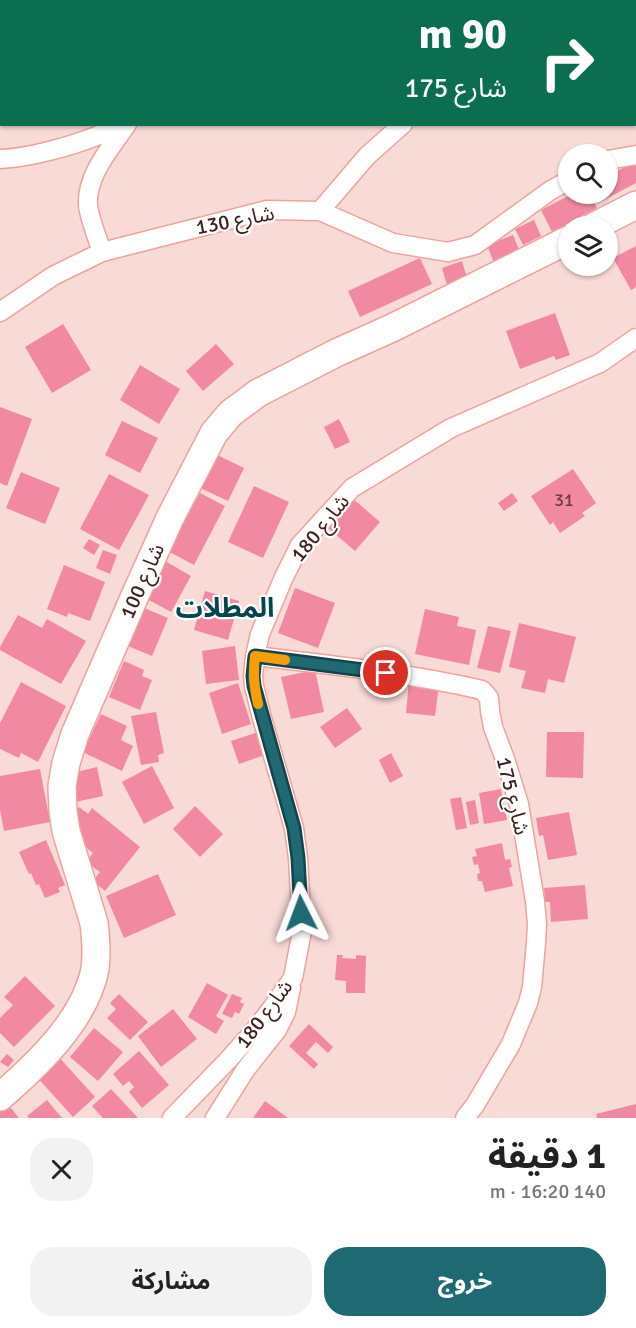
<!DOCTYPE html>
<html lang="ar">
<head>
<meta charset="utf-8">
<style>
  :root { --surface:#fff; --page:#f2f2f2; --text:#222; --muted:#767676; --accent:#1e6972 }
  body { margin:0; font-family:Signika,"Noto Sans Arabic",sans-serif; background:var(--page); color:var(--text); direction:rtl; height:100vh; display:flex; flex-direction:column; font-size:22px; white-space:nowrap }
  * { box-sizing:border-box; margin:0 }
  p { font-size:20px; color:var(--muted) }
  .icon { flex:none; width:33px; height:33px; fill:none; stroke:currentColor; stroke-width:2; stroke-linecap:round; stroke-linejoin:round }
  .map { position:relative; height:1118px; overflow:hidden; direction:ltr }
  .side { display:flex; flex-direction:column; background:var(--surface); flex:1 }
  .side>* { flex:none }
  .hud { position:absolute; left:0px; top:0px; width:636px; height:126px; box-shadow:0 2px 4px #0004; direction:rtl; background:#0b6e4f; color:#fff; overflow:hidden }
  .controls { position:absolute; left:558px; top:144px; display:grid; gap:12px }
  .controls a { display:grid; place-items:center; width:60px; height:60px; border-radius:50%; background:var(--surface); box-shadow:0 2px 4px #0004; font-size:30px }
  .pin { position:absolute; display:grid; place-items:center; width:51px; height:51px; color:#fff; margin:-26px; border:3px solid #fff; border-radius:50%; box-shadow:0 2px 6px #0007 }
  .me { position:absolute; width:66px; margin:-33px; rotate:357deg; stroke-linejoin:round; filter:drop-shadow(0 0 4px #0008) }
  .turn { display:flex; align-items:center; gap:21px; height:126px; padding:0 30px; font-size:27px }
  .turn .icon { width:78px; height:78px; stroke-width:2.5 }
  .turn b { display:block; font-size:42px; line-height:51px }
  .round { display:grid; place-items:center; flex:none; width:63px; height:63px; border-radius:24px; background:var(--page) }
  .overview { display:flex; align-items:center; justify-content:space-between; height:102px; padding:0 30px }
  h1 { font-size:36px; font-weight:700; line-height:45px }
  .primary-button { display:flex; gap:12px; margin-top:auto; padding:12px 30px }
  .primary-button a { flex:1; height:69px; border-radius:24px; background:var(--accent); color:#fff; font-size:24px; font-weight:700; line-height:69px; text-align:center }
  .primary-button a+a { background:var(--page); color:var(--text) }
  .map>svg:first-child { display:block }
  .building { fill:#f089a1 }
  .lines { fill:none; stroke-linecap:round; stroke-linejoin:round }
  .minor-casing { stroke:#eca49c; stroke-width:21 }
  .secondary-casing { stroke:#eca49c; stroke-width:30 }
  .minor { stroke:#fff; stroke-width:18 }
  .secondary { stroke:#fff; stroke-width:27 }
  .route-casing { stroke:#14444a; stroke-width:15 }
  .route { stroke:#1e6972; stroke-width:10 }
  .slow { stroke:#f59e0b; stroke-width:10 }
  .labels { text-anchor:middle; stroke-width:4.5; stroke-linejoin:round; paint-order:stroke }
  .number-label { font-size:18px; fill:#6a3c40 }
  .street-label { font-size:21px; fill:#3e221f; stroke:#fff }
  .district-label { font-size:27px; font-weight:bold; fill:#05464d; stroke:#fff }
</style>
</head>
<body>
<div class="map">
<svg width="636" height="1118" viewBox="0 0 636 1118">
  <rect width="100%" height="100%" fill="#f8dad6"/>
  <path class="building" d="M 636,161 L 636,183 L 602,201 L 598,194 L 608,194 L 608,176 Z
    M 572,194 L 589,194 L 597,208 L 552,232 L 541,210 Z
    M 534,220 L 541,236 L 523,245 L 515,229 Z
    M 513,235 L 520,252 L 494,263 L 487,245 Z
    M 636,246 L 636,287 L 631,290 L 613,258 Z
    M 420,258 L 432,284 L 360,317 L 348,291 Z
    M 462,261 L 467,278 L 447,285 L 442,268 Z
    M 555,313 L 570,355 L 556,360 L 554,356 L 520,369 L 506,331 Z
    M 63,324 L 91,370 L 52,393 L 25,347 Z
    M 216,344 L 234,364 L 203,391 L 186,371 Z
    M 140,365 L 180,389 L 159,424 L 120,400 Z
    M 0,407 L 32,419 L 7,486 L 0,483 Z
    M 339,419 L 350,442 L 335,449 L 324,427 Z
    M 122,421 L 158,438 L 140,473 L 105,455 Z
    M 209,451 L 244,468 L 228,501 L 194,485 Z
    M 573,469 L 596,503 L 582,513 L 585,516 L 560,533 L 553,522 L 550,525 L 531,496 Z
    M 21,472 L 60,488 L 45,524 L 6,508 Z
    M 109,474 L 149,495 L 119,550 L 80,529 Z
    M 254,486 L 289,502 L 263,558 L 228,542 Z
    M 200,493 L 225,506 L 194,565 L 162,548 L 186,500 L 194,504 Z
    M 512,493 L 518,501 L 504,511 L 498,503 Z
    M 352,498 L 380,522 L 355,551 L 327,527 Z
    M 89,539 L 100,545 L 94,555 L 83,548 Z
    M 103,550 L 117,555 L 110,574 L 96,568 Z
    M 158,557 L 191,576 L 171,612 L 138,594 Z
    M 64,565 L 105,582 L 90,621 L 68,613 L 67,617 L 47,609 Z
    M 295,588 L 335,603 L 318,648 L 278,633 Z
    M 205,591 L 239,601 L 228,640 L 194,630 Z
    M 137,605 L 168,618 L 152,656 L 121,643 Z
    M 425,609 L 459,617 L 457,626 L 476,630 L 469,665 L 415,654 Z
    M 18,615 L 42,628 L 47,619 L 86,641 L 61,684 L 0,650 L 0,647 Z
    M 519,623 L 576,637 L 564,683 L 548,679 L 545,693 L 521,688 L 526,671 L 509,667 Z
    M 488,626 L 511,631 L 500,673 L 477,668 Z
    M 235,646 L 239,680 L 206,684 L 202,651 Z
    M 124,661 L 144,670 L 142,676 L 152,680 L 140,710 L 109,697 Z
    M 315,670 L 324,712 L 291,719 L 281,677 Z
    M 409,680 L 439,684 L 435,716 L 406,713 Z
    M 21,682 L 66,706 L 38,762 L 21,753 L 19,758 L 0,749 L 0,723 Z
    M 238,683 L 251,724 L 222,734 L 209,693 Z
    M 347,708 L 362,729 L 335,748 L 320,727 Z
    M 156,712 L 164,753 L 158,755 L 159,762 L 141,765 L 131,716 Z
    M 101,714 L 127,726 L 121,740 L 133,746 L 122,771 L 83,752 Z
    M 258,732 L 265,755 L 239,764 L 231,741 Z
    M 547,732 L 584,732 L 583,778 L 546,777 Z
    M 391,753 L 403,776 L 390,783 L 379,760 Z
    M 152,766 L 174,808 L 144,824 L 122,782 Z
    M 97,767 L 103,796 L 75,802 L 68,774 Z
    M 40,769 L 50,822 L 4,831 L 0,810 L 0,776 Z
    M 501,789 L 507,820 L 484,824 L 479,793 Z
    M 461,797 L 467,828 L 456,830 L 450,799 Z
    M 475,800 L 479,823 L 470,825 L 466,802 Z
    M 195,806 L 223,834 L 200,857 L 173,829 Z
    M 79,807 L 88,814 L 92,808 L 140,847 L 105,891 L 93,881 L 100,872 L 86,862 L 93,853 L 80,842 L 84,837 L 66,823 Z
    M 569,812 L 577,855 L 548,860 L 543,835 L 539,836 L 536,818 Z
    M 46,840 L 65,885 L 58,888 L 60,892 L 45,898 L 39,884 L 36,885 L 31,873 L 29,874 L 19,852 Z
    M 502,843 L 505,860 L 510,859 L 512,867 L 509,868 L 513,886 L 485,892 L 482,881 L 478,881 L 477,874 L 480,873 L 478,864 L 474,865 L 472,857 L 477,856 L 475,849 Z
    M 158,874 L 176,915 L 124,938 L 106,896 Z
    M 585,885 L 588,919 L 551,922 L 550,902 L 545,902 L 544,888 Z
    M 337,955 L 343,955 L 342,958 L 356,959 L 356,955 L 366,956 L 365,993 L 346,993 L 346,981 L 335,980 Z
    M 25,976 L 55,1006 L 14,1047 L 0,1033 L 0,1018 L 13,1005 L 4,997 Z
    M 207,983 L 228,995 L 216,1016 L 224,1021 L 216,1034 L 188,1017 Z
    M 119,994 L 148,1022 L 130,1040 L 107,1018 L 116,1009 L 110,1003 Z
    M 232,994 L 242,998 L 240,1002 L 244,1004 L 239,1014 L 235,1012 L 232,1018 L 222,1014 Z
    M 173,1009 L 197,1039 L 161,1067 L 138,1036 Z
    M 309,1024 L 333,1047 L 328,1053 L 316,1042 L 306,1053 L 318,1064 L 314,1069 L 289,1046 Z
    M 94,1028 L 123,1052 L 98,1081 L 70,1057 Z
    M 139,1051 L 169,1085 L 142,1108 L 129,1092 L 134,1087 L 129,1081 L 123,1086 L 113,1074 Z
    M 7,1054 L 14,1060 L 8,1067 L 0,1062 Z
    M 57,1055 L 95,1097 L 73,1117 L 35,1075 Z
    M 111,1089 L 138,1118 L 103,1118 L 92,1106 Z
    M 47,1100 L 62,1118 L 29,1118 L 27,1116 Z
    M 265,1101 L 288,1118 L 253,1118 Z
    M 7,1103 L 19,1118 L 0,1118 L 0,1108 Z
    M 636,1104 L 636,1118 L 597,1118 L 596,1114 Z"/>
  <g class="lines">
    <defs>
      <path id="minor" d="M 0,159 C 28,158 68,147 94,137 C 103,134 111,129 120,124
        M 608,160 L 636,155
        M 320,211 L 367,156 L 403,124
        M 102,252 C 98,240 89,217 88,205 C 86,175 111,148 127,124
        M 0,312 L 53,276 L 102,252 L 267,210 L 320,211 L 393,243 L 448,252 L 475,245 L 551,190 L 568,181
        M 255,656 C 331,665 408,673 482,690 L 489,698 L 490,711 L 493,727 L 505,759 L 519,804 L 535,901 L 537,924 L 536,943 L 532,987 L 528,1003 L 511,1044 L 475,1105 L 465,1118
        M 172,1118 L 229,1059 L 255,1030 L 272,1008 L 293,978 L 302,931 L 298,858 L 294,828 L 262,718 L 254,686 L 253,676 L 255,656 L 260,634 L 284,577 L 300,545 L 352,488 L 451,428 L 600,363 L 636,338
        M 215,1118 L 246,1069 L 277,1030 L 286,1012 L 291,988"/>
      <path id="secondary" d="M 595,226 L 636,205
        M 0,1097 C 37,1065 85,1020 95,969 C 97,954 96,939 94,923 L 66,831 L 63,811 L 62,786 L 66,763 L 75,734 L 134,598 L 170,518 L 214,433 L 231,413 L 258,393 L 336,353 L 392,328 L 568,240"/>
    </defs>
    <use href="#minor" class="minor-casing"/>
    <use href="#secondary" class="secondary-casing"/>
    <use href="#minor" class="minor"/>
    <use href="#secondary" class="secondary"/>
  </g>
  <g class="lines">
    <defs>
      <path id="route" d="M 301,913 L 298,858 L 294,828 L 254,686 L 253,676 L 255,656 L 386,673"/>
    </defs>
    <use href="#route" class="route-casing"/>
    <use href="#route" class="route"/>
    <path class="slow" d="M 258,704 C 254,686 253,675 255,656 L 285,660"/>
  </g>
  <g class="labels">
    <g class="number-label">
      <text x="564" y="506">31</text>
    </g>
    <g class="street-label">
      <text transform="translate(235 220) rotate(-11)" y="7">شارع 130</text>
      <text transform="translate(320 528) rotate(-51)" y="7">شارع 180</text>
      <text transform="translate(142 581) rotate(-66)" y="7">شارع 100</text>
      <text transform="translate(513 796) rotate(76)" y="7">شارع 175</text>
      <text transform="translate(264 1014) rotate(-53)" y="7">شارع 180</text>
    </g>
    <g class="district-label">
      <text x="225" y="617">المطلات</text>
    </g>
  </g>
</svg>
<div class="controls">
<a><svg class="icon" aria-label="search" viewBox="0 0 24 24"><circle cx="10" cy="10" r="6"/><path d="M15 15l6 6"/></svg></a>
<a><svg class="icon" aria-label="layers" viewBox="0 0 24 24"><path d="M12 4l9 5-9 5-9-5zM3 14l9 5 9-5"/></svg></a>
</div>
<div class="pin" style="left:386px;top:673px;background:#d93025"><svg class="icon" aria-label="arrive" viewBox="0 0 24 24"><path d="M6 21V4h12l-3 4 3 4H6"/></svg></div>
<svg class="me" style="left:301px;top:913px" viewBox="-20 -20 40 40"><path d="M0-17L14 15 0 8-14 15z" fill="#1e6972" stroke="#fff" stroke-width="4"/></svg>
<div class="hud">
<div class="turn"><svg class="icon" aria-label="right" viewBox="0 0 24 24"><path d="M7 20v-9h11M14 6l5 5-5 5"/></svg><div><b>90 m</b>شارع 175</div></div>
</div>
</div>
<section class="side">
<div class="overview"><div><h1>1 دقيقة</h1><p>140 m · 16:20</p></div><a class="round"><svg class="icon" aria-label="close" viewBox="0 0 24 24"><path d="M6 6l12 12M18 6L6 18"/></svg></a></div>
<div class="primary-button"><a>خروج</a><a>مشاركة</a></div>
</section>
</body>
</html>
